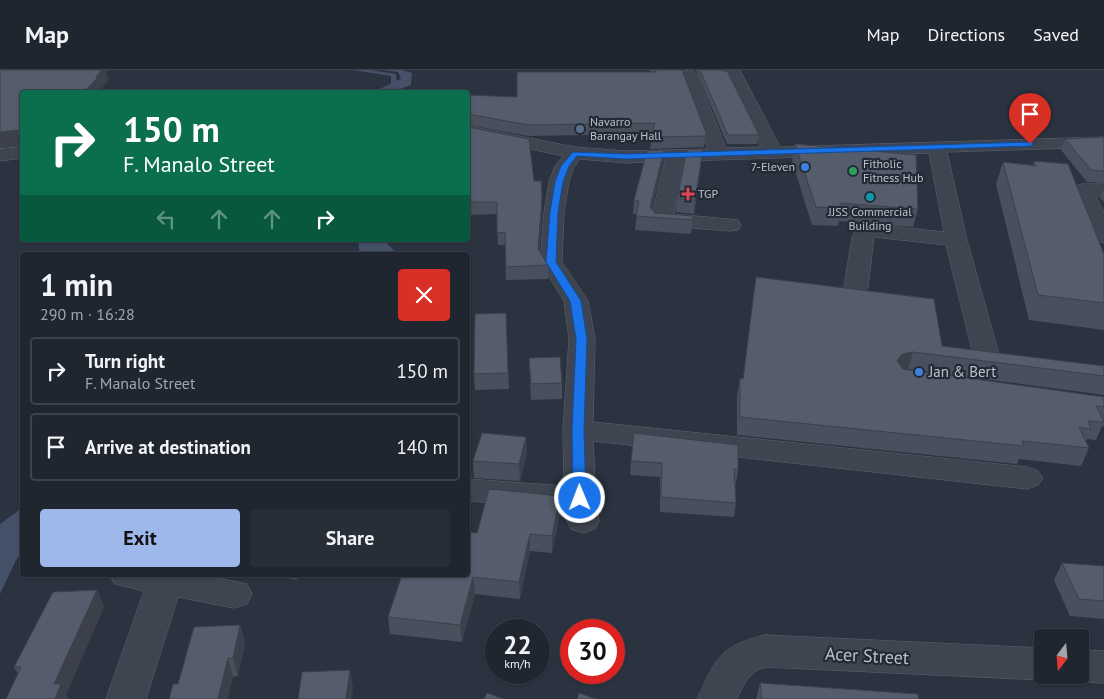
<!DOCTYPE html>
<html lang="en">
<head>
<meta charset="utf-8">
<style>
  :root { --surface:#202630; --page:#282e38; --text:#f1f3f6; --muted:#a2a5ab; --line:#3d434c; --accent:#9fb8ec }
  body { margin:0; font-family:"PT Sans",sans-serif; background:var(--page); color:var(--text); height:100vh; display:flex; flex-direction:column; font-size:19px; white-space:nowrap }
  * { box-sizing:border-box; margin:0 }
  p { font-size:16px; color:var(--muted) }
  .icon { flex:none; width:28px; height:28px; fill:none; stroke:currentColor; stroke-width:2; stroke-linecap:round; stroke-linejoin:round }
  .map { position:relative; flex:1; overflow:hidden }
  .sheet { position:absolute; left:20px; top:182px; width:450px; height:325px; display:flex; flex-direction:column; background:var(--surface); border-radius:5px; box-shadow:0 1px 4px #0004,0 0 0 1px var(--line) }
  .sheet>* { flex:none }
  .guide { position:absolute; left:20px; top:20px; width:450px; height:152px; border-radius:5px; box-shadow:0 1px 4px #0004,0 0 0 1px var(--line); background:#0b6e4f; color:#fff; overflow:hidden }
  .needle { width:32px; rotate:196deg }
  .buttons { position:absolute; left:1034px; top:559px; display:grid; gap:10px }
  .buttons a { display:grid; place-items:center; width:55px; height:55px; border-radius:5px; background:var(--surface); box-shadow:0 1px 4px #0004,0 0 0 1px var(--line); font-size:25px }
  .speed { position:absolute; left:485px; top:549px; display:flex; gap:10px; font-size:25px; font-weight:700; text-align:center }
  .speed>* { display:grid; place-content:center; width:65px; height:65px; border-radius:50%; background:var(--surface); box-shadow:0 1px 4px #0004,0 0 0 1px var(--line); line-height:1 }
  .speed small { font-size:12px; font-weight:400 }
  .speed .limit { border:8px solid #d22; background:#fff; color:#111 }
  .pin { position:absolute; display:grid; place-items:center; width:42px; height:42px; color:#fff; margin:-51px -21px; border-radius:50% 50% 50% 0; rotate:-45deg; box-shadow:0 0 5px #0007 }
  .pin .icon { rotate:45deg }
  .me { position:absolute; width:55px; margin:-28px; rotate:359deg; stroke-linejoin:round; filter:drop-shadow(0 0 4px #0008) }
  .turn { display:flex; align-items:center; gap:18px; height:105px; padding:0 20px; font-size:22px }
  .turn .icon { width:65px; height:65px; stroke-width:2.5 }
  .turn b { display:block; font-size:35px; line-height:42px }
  .lanes { display:flex; align-items:center; height:48px; padding:0 20px; background:#0003; justify-content:center; gap:25px; direction:ltr }
  .lanes .off { opacity:.35 }
  .round { display:grid; place-items:center; flex:none; width:52px; height:52px; border-radius:5px; background:var(--page) }
  .head { display:flex; align-items:center; justify-content:space-between; height:85px; padding:0 20px }
  h1 { font-size:30px; font-weight:600; line-height:38px }
  .action { display:flex; gap:10px; margin-top:auto; padding:10px 20px }
  .action a { flex:1; height:58px; border-radius:5px; background:var(--accent); color:#111; font-size:20px; font-weight:600; line-height:58px; text-align:center }
  .action a+a { background:var(--page); color:var(--text) }
  ul { padding:0; list-style:none }
  li { display:flex; align-items:center; gap:15px; height:68px; margin:0 10px 8px; padding:0 10px; border:2px solid var(--line); border-radius:5px }
  li div { flex:1 }
  li b { display:block; font-size:19px }
  li em { font-style:normal }
  header { display:flex; align-items:center; gap:30px; box-sizing:border-box; height:70px; padding:0 25px; background:var(--surface); border-bottom:1px solid var(--line) }
  header strong { font-size:24px }
  nav { display:flex; gap:28px; margin-inline-start:auto; font-size:18px }
  .map>svg:first-child { display:block }
  .water { fill:#455169 }
  .lines { fill:none; stroke-linecap:round; stroke-linejoin:round }
  .stream { fill:#455169; fill-rule:evenodd }
  .minor-casing { stroke:#5d636e; stroke-width:1 }
  .minor { fill:#3f4550; fill-rule:evenodd }
  .wall { fill:#494f5c }
  .shaded-wall { fill:#3c404b }
  .building { fill:#555c6b; stroke:#3c404b }
  .route { fill:#1a73e8; stroke:#114b97 }
  .service-dot { fill:#5c6f8a; stroke:#232a36; stroke-width:2 }
  .shop-dot { fill:#3f7fe0; stroke:#232a36; stroke-width:2 }
  .leisure-dot { fill:#2e9e5b; stroke:#232a36; stroke-width:2 }
  .health-dot { fill:#e0444e; stroke:#232a36; stroke-width:2 }
  .culture-dot { fill:#0f9aa8; stroke:#232a36; stroke-width:2 }
  .labels { text-anchor:middle; stroke-width:4.5; stroke-linejoin:round; paint-order:stroke }
  .far-poi-label { font-size:12px; fill:#bcc0ca; stroke:#232a36; text-anchor:start }
  .poi-label { font-size:15px; fill:#bcc0ca; stroke:#232a36; text-anchor:start }
  .near-street-label { font-size:18px; fill:#bcc0ca; stroke:#232a36 }
</style>
</head>
<body>
<header>
<strong>Map</strong>
<nav><a>Map</a><a>Directions</a><a>Saved</a></nav>
</header>
<div class="map">
<svg width="1104" height="629" viewBox="0 0 1104 629">
  <rect width="100%" height="100%" fill="#2b3340"/>
  <path class="water" d="M 383,0 L 402,0 L 412,3 L 411,15 L 392,22 L 373,22 L 401,9 L 398,2 Z
    M 358,170 L 384,170 L 398,185 L 360,185 Z
    M 22,438 L 22,482 L 16,490 L 0,524 L 0,454 Z"/>
  <g class="lines">
    <path class="stream" d="M 353,0 L 369,0 L 396,4 L 397,19 L 389,22 L 382,22 L 391,18 L 391,6 Z"/>
    <defs>
      <path id="minor" d="M 689,0 L 695,2 L 697,5 L 726,78 L 761,77 L 724,0 L 740,0 L 780,77 L 1104,67 L 1104,77 L 947,82 L 967,170 L 1000,288 L 996,294 L 987,296 L 978,294 L 974,288 L 946,175 L 874,167 L 868,217 L 864,222 L 856,224 L 848,222 L 844,217 L 852,167 L 855,162 L 866,161 L 869,156 L 877,155 L 944,162 L 929,83 L 684,91 L 674,144 L 738,150 L 741,155 L 738,160 L 730,161 L 654,155 L 651,150 L 665,91 L 626,93 L 580,89 L 574,97 L 569,112 L 564,142 L 562,192 L 588,231 L 595,269 L 593,352 L 1027,397 L 1038,401 L 1043,408 L 1038,415 L 1027,419 L 593,371 L 596,428 L 599,451 L 595,459 L 583,463 L 571,459 L 567,451 L 565,438 L 468,431 L 468,409 L 564,416 L 563,360 L 569,269 L 564,231 L 540,192 L 544,142 L 549,112 L 555,96 L 563,86 L 468,66 L 468,56 L 575,77 L 626,81 L 708,79 L 681,5 L 683,2 Z
        M 22,77 L 22,88 L 0,91 L 0,79 Z
        M 1083,114 L 1104,114 L 1104,126 L 1096,126 L 1104,143 L 1104,173 L 1096,171 L 1093,166 L 1073,120 L 1076,116 Z
        M 110,505 L 204,505 L 247,514 L 252,524 L 247,534 L 234,538 L 178,527 L 146,629 L 106,629 L 144,521 L 115,514 Z
        M 765,565 L 1042,578 L 1042,605 L 1056,605 L 1042,610 L 765,597 C 749,601 743,615 737,629 L 697,629 C 716,589 719,576 765,565 Z
        M 1080,580 L 1104,581 L 1104,613 L 1080,612 L 1066,607 L 1065,605 L 1080,605 Z"/>
    </defs>
    <use href="#minor" class="minor-casing"/>
    <use href="#minor" class="minor"/>
  </g>
  <path class="wall" d="M 0,0 L 108,0 L 106,3 L 108,10 L 101,19 L 102,21 L 22,22 L 22,76 L 22,75 L 0,78 Z
    M 650,0 L 682,0 L 706,63 L 704,77 L 650,79 L 652,64 L 528,66 L 468,55 L 468,25 L 517,27 L 651,2 Z
    M 696,0 L 723,0 L 759,65 L 757,74 L 727,74 Z
    M 468,57 L 534,111 L 542,141 L 539,181 L 548,195 L 548,209 L 506,210 L 505,175 L 498,175 L 497,144 L 468,145 Z
    M 1104,67 L 1104,113 L 1087,112 L 1061,80 L 1065,69 Z
    M 795,74 L 918,139 L 913,157 L 839,151 L 838,156 L 812,155 L 792,91 Z
    M 703,79 L 694,144 L 676,142 L 677,129 Z
    M 1034,91 L 1104,184 L 1104,260 L 1029,250 L 996,114 L 1003,92 L 1033,95 Z
    M 663,93 L 652,139 L 655,143 L 693,146 L 691,164 L 635,160 L 637,144 L 633,144 L 634,130 Z
    M 1104,118 L 1104,132 L 1100,128 Z
    M 756,207 L 942,276 L 1104,296 L 1104,325 L 908,299 L 905,300 L 1104,327 L 1104,356 L 1102,356 L 1096,370 L 1087,369 L 1086,371 L 1089,378 L 1081,396 L 1019,389 L 1017,394 L 737,365 L 737,326 L 740,308 L 743,309 Z
    M 506,243 L 509,319 L 475,320 L 474,304 Z
    M 529,288 L 562,313 L 562,329 L 531,330 Z
    M 526,367 L 527,384 L 520,411 L 474,408 L 473,391 Z
    M 631,391 L 738,400 L 736,414 L 735,414 L 736,433 L 734,447 L 660,442 L 660,407 L 630,405 Z
    M 560,426 L 560,443 L 552,483 L 530,481 L 520,529 L 475,524 L 462,572 L 390,564 L 388,547 L 477,463 Z
    M 1062,493 L 1104,496 L 1104,549 L 1070,546 L 1054,510 Z
    M 270,505 L 300,505 L 297,510 Z
    M 97,520 L 104,537 L 66,624 L 18,604 L 14,597 Z
    M 240,555 L 245,572 L 238,606 L 178,614 Z
    M 760,613 L 919,629 L 756,629 Z"/>
  <path class="shaded-wall" d="M 97,0 L 108,0 L 106,3 L 108,10 L 101,19 L 102,21 L 100,22 L 84,22 Z
    M 22,58 L 22,73 L 19,62 Z
    M 17,60 L 22,75 L 0,78 L 0,62 Z
    M 703,79 L 701,92 L 694,144 L 695,130 Z
    M 664,80 L 663,93 L 650,147 L 650,137 Z
    M 542,128 L 542,141 L 538,192 L 538,179 Z
    M 913,282 L 908,299 L 898,301 L 897,291 L 902,284 Z
    M 526,367 L 527,384 L 520,411 L 519,394 Z
    M 560,426 L 560,443 L 552,483 L 552,466 Z
    M 530,464 L 530,481 L 520,529 L 519,512 Z
    M 296,505 L 300,505 L 297,510 Z
    M 473,507 L 475,524 L 462,572 L 460,555 Z
    M 97,520 L 104,537 L 66,624 L 69,629 L 55,629 L 54,614 Z
    M 240,555 L 245,572 L 238,606 L 233,588 Z
    M 228,588 L 233,606 L 228,629 L 218,629 Z
    M 350,600 L 353,617 L 352,629 L 346,629 Z"/>
  <path class="building" d="M 0,0 L 102,0 L 96,7 L 98,7 L 84,22 L 22,22 L 22,57 L 19,62 L 17,60 L 0,62 Z
    M 656,0 L 682,0 L 706,63 L 705,66 L 651,67 L 655,53 L 528,55 L 468,44 L 468,25 L 517,27 L 517,2 L 656,2 Z
    M 700,0 L 723,0 L 723,1 L 727,1 L 759,65 L 728,65 Z
    M 468,57 L 529,69 L 534,111 L 541,111 L 542,128 L 538,179 L 548,195 L 506,197 L 505,162 L 497,163 L 497,132 L 468,132 Z
    M 1104,67 L 1104,101 L 1091,100 L 1065,69 Z
    M 795,74 L 916,85 L 918,139 L 840,133 L 842,138 L 816,137 Z
    M 703,79 L 695,130 L 677,129 L 687,80 Z
    M 664,80 L 650,137 L 655,143 L 693,146 L 692,150 L 636,146 L 639,131 L 634,130 L 647,81 Z
    M 1034,91 L 1068,94 L 1104,184 L 1104,233 L 1038,225 L 1003,92 L 1036,96 Z
    M 756,207 L 934,229 L 942,276 L 1104,296 L 1104,306 L 913,282 L 902,284 L 897,291 L 903,299 L 1104,327 L 1104,337 L 1096,336 L 1104,352 L 1088,351 L 1091,359 L 1079,357 L 1089,378 L 1022,371 L 1024,376 L 740,347 L 740,308 L 743,309 Z
    M 506,243 L 508,303 L 474,304 L 475,244 Z
    M 560,287 L 562,313 L 531,314 L 529,288 Z
    M 482,363 L 526,367 L 519,394 L 473,391 Z
    M 634,363 L 738,375 L 738,400 L 734,399 L 736,433 L 661,427 L 662,393 L 631,391 Z
    M 489,419 L 560,426 L 552,466 L 530,464 L 519,512 L 473,507 L 460,555 L 388,547 L 402,505 L 468,505 L 468,462 L 477,463 Z
    M 1062,493 L 1104,496 L 1104,531 L 1079,529 Z
    M 97,520 L 54,614 L 61,614 L 55,629 L 6,629 L 21,597 L 14,597 L 53,522 Z
    M 240,555 L 233,588 L 228,588 L 218,629 L 169,629 L 173,614 L 178,614 L 194,557 Z
    M 350,600 L 346,629 L 298,629 L 302,602 Z
    M 760,613 L 918,624 L 919,629 L 762,629 Z
    M 487,623 L 504,629 L 484,629 Z
    M 579,623 L 596,629 L 577,629 Z"/>
  <path class="route" d="M 1030,72 L 1033,72 L 1033,76 L 626,89 L 577,86 L 569,96 L 563,112 L 558,142 L 556,192 L 581,231 L 587,269 L 584,360 L 586,428 L 584,431 L 575,431 L 573,428 L 572,360 L 576,269 L 570,231 L 546,192 L 550,142 L 555,112 L 561,96 L 573,82 L 626,84 Z"/>
  <circle class="service-dot" cx="580" cy="59" r="5"/>
  <g class="shop-dot">
    <circle cx="805" cy="97" r="5"/>
    <circle cx="919" cy="302" r="5"/>
  </g>
  <circle class="leisure-dot" cx="853" cy="101" r="5"/>
  <path class="health-dot" d="M685.5 116.5h5v5h5v5h-5v5h-5v-5h-5v-5h5z"/>
  <circle class="culture-dot" cx="870" cy="127" r="5"/>
  <g class="labels">
    <g class="far-poi-label">
      <text x="590" y="56">Navarro<tspan x="590" dy="14">Barangay Hall</tspan></text>
      <text x="863" y="98">Fitholic<tspan x="863" dy="14">Fitness Hub</tspan></text>
      <text x="795" y="101" text-anchor="end">7-Eleven</text>
      <text x="698" y="128">TGP</text>
      <text x="870" y="146" text-anchor="middle">JJSS Commercial<tspan x="870" dy="14">Building</tspan></text>
    </g>
    <g class="poi-label">
      <text x="929" y="307">Jan &amp; Bert</text>
    </g>
    <g class="near-street-label">
      <text transform="translate(867 586) rotate(3)" y="6">Acer Street</text>
    </g>
  </g>
</svg>
<div class="buttons">
<a><svg class="needle" viewBox="-14 -14 28 28"><path d="M0-13l5 13h-10z" fill="#e53935"/><path d="M0 13l5-13h-10z" fill="#a2a5ab"/></svg></a>
</div>
<div class="speed"><div>22<small>km/h</small></div><div class="limit">30</div></div>
<div class="pin" style="left:1030px;top:74px;background:#d93025"><svg class="icon" aria-label="arrive" viewBox="0 0 24 24"><path d="M6 21V4h12l-3 4 3 4H6"/></svg></div>
<svg class="me" style="left:580px;top:428px" viewBox="-20 -20 40 40"><circle r="17" fill="#1a73e8" stroke="#fff" stroke-width="3"/><path d="M0-11L8 9 0 5-8 9z" fill="#fff"/></svg>
<div class="guide">
<div class="turn"><svg class="icon" aria-label="right" viewBox="0 0 24 24"><path d="M7 20v-9h11M14 6l5 5-5 5"/></svg><div><b>150 m</b>F. Manalo Street</div></div>
<div class="lanes"><svg class="icon off" aria-label="left" viewBox="0 0 24 24"><path d="M17 20v-9H6M10 6l-5 5 5 5"/></svg><svg class="icon off" aria-label="ahead" viewBox="0 0 24 24"><path d="M12 20V5M6 11l6-6 6 6"/></svg><svg class="icon off" aria-label="ahead" viewBox="0 0 24 24"><path d="M12 20V5M6 11l6-6 6 6"/></svg><svg class="icon" aria-label="right" viewBox="0 0 24 24"><path d="M7 20v-9h11M14 6l5 5-5 5"/></svg></div>
</div>
<section class="sheet">
<div class="head"><div><h1>1 min</h1><p>290 m · 16:28</p></div><a class="round" style="background:#d93025;color:#fff"><svg class="icon" aria-label="close" viewBox="0 0 24 24"><path d="M6 6l12 12M18 6L6 18"/></svg></a></div>
<ul>
<li><svg class="icon" aria-label="right" viewBox="0 0 24 24"><path d="M7 20v-9h11M14 6l5 5-5 5"/></svg><div><b>Turn right</b><p>F. Manalo Street</p></div><em>150 m</em></li>
<li><svg class="icon" aria-label="arrive" viewBox="0 0 24 24"><path d="M6 21V4h12l-3 4 3 4H6"/></svg><div><b>Arrive at destination</b></div><em>140 m</em></li>
</ul>
<div class="action"><a>Exit</a><a>Share</a></div>
</section>
</div>
</body>
</html>
